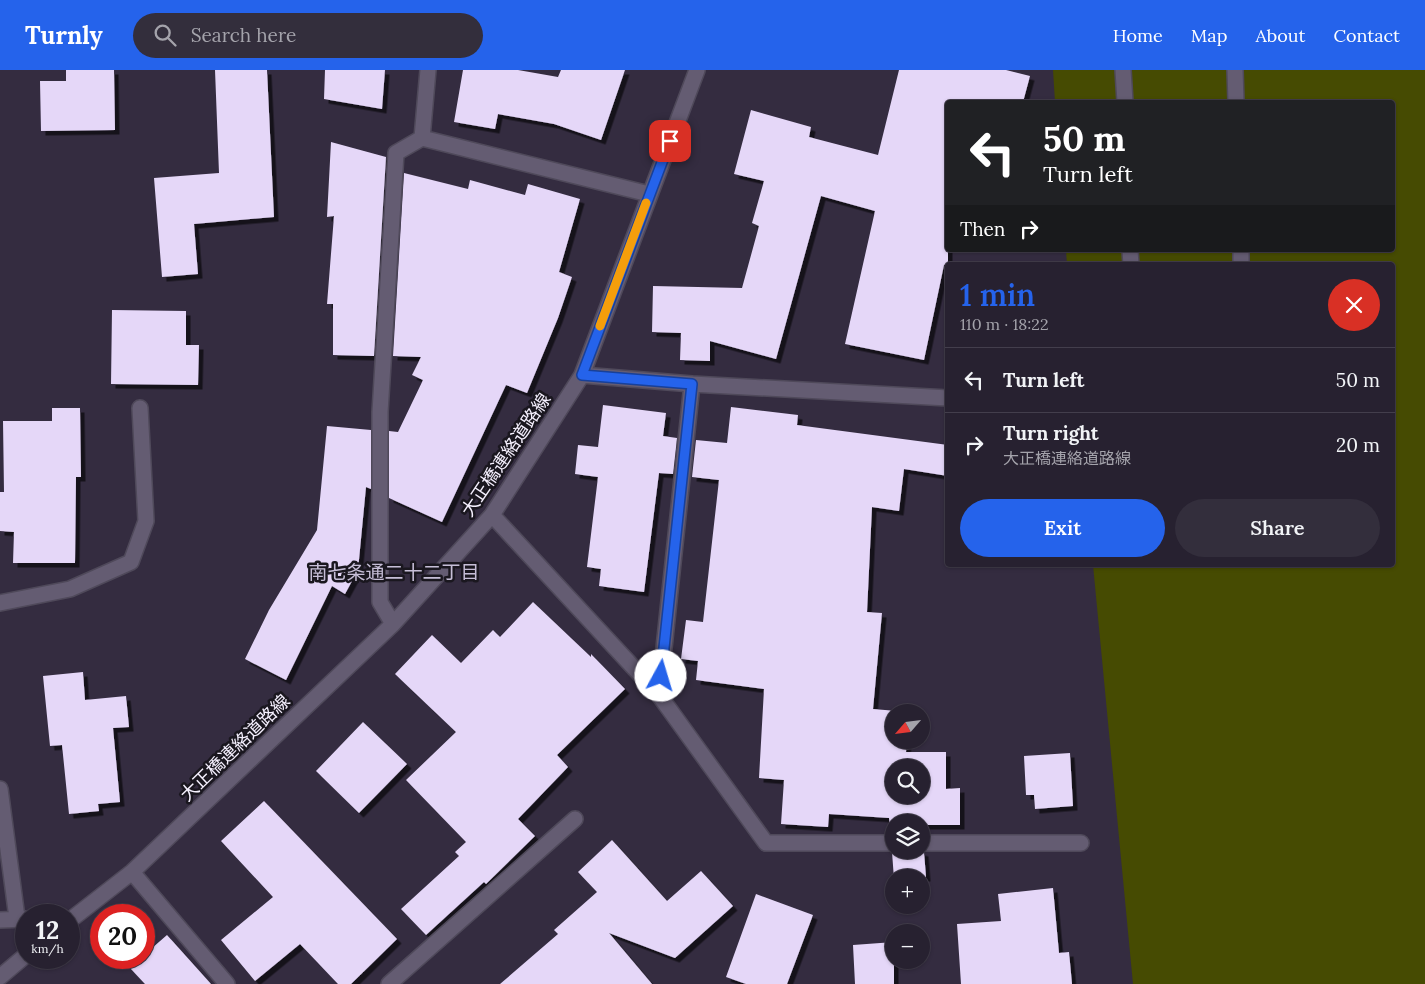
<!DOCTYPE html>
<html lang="en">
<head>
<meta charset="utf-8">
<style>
  :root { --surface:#272130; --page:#332e3c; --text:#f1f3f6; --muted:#a4a3ab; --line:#433e4c; --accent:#2563eb }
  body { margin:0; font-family:Lora,"Noto Sans JP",serif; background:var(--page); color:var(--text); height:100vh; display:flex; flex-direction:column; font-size:19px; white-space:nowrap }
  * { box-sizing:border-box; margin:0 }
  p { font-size:16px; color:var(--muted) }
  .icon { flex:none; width:28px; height:28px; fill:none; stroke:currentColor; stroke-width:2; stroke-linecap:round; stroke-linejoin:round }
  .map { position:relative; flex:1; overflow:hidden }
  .side { position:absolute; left:945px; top:192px; width:450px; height:305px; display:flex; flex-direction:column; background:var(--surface); border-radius:5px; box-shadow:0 1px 4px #0004,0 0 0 1px var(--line) }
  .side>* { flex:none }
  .top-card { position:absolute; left:945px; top:30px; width:450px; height:152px; border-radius:5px; box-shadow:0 1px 4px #0004,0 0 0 1px var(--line); background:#202124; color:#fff; overflow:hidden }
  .needle { width:32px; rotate:242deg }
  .controls { position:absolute; left:885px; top:634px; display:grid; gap:10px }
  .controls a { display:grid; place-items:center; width:45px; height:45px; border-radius:50%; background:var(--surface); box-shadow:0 1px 4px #0004,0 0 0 1px var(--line); font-size:25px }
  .speed { position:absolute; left:15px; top:834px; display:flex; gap:10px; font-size:25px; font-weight:700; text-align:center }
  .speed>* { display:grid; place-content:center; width:65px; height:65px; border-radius:50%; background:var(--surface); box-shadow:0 1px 4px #0004,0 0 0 1px var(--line); line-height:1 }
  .speed small { font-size:12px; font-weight:400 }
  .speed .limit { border:8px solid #d22; background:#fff; color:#111 }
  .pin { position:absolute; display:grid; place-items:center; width:42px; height:42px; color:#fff; margin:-21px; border-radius:10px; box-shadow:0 2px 8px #0006 }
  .me { position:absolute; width:55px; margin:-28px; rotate:6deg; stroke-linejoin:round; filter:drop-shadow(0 0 4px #0008) }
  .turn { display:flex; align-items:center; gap:18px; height:105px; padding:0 15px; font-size:22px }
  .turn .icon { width:65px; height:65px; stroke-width:2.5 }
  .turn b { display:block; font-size:35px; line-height:42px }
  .then { display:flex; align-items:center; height:48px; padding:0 15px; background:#0003; gap:10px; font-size:19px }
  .round { display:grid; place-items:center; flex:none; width:52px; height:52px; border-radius:26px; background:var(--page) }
  .head { display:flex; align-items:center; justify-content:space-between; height:85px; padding:0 15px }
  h1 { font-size:30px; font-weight:600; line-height:38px; color:var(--accent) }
  .cta { display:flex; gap:10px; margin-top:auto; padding:10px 15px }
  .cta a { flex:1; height:58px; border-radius:30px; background:var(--accent); color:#fff; font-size:20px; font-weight:600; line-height:58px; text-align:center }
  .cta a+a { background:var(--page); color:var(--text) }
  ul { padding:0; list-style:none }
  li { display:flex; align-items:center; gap:15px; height:65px; padding:0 15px; border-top:1px solid var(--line) }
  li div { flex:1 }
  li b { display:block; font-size:19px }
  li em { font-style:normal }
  header { display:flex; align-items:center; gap:30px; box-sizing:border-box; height:70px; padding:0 25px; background:var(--accent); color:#fff }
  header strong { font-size:24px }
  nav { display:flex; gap:28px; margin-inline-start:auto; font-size:18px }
  .search { width:350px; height:45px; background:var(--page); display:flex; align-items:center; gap:12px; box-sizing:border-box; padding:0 18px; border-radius:28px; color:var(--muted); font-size:19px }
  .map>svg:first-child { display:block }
  .green { fill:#464b02 }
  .building { fill:#e5d7f8; fill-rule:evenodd; filter:url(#shadow) }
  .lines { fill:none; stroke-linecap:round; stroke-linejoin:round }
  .minor-casing { stroke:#4f495a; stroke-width:18 }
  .minor { stroke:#645c72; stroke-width:15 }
  .route-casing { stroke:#184099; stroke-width:12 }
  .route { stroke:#2563eb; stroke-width:9 }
  .slow { stroke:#f59e0b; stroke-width:9 }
  .labels { text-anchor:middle; stroke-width:5; stroke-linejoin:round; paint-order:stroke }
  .street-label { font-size:18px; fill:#f5f0fe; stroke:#1a171f }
  .neighbourhood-label { font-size:19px; fill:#c6bed7; stroke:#1a171f }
</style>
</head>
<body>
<header>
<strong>Turnly</strong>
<div class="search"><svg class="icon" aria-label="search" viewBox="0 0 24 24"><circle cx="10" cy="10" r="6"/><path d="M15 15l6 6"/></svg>Search here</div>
<nav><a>Home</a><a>Map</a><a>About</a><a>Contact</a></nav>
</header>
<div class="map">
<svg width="1425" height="914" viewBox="0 0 1425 914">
  <defs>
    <filter id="shadow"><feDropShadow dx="4.5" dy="4.5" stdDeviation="0" flood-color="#0009"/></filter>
  </defs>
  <rect width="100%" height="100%" fill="#342c40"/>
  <path class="green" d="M 1053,0 L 1425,0 L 1425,914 L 1133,914 L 1093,495 L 1392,495 L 1392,195 L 1067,195 L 1066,180 L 1392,180 L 1392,32 L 1055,32 Z"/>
  <path class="building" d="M 66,0 L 114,0 L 115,60 L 41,61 L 40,11 L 66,11 Z
    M 215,0 L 267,0 L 274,147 L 194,154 L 198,204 L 162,207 L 154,108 L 219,103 Z
    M 325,0 L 385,0 L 382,39 L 324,29 Z
    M 463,0 L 518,0 L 558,7 L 561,0 L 625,0 L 601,70 L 554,54 L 498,44 L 495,59 L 454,52 Z
    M 899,0 L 1006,0 L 1030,6 L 1023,32 L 948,32 L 948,195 L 944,195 L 924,290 L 845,274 L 875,141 L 821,126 L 776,289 L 710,271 L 710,291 L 680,290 L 681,263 L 652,262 L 653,216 L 742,218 L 759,156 L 752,153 L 764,111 L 734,104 L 751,40 L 811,57 L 809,67 L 878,85 Z
    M 331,72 L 386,87 L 374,286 L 333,285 L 333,234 L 327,234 L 334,146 L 327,147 Z
    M 404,103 L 468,119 L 470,110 L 525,125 L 528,114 L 580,129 L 559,202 L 572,207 L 558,248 L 527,323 L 506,315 L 442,452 L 389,428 L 389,361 L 398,362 L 423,310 L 412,305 L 421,287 L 393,286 Z
    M 112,240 L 186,241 L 186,275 L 199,275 L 198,315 L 111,314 Z
    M 603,335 L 666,343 L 663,366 L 677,368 L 673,404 L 659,403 L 644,522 L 599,516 L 601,499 L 587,497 L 598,407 L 575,404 L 578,375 L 598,377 Z
    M 731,337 L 798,345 L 797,355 L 948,375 L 948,406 L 904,399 L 899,441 L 872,437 L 867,542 L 882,543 L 873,639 L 909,642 L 894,642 L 894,670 L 907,670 L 906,682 L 946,682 L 946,719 L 960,718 L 960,755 L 922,755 L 923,764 L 921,764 L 921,752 L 894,752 L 894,764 L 891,764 L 889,748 L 829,744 L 828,757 L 781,754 L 784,710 L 759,708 L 764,619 L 696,610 L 698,591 L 681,589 L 686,550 L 703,552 L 719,410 L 692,407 L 696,370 L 727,373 ZM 894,698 L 921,698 L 921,725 L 894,725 Z
    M 52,338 L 80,338 L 81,407 L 76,407 L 75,493 L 13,493 L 14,462 L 0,461 L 0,422 L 4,422 L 3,351 L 52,351 Z
    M 327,356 L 371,360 L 371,419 L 366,417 L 358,500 L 345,524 L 332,516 L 286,610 L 245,589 L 269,540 L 317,460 Z
    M 533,532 L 591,587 L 591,584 L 625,619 L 557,685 L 568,697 L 518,749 L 535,766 L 486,814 L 484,812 L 426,865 L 401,839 L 459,786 L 455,782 L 466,772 L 406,710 L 456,662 L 395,604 L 432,565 L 461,593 L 493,560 L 500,567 Z
    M 83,602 L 85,630 L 126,626 L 129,657 L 113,658 L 120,732 L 98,734 L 99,741 L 69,744 L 62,675 L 50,676 L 43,606 Z
    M 363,652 L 407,694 L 359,743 L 316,701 Z
    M 1070,683 L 1073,736 L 1035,739 L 1034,725 L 1026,725 L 1024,686 Z
    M 264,731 L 397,869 L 351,914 L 338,914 L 300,874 L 255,911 L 221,870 L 273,827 L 221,771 Z
    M 612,770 L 667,831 L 701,801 L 733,836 L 675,888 L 609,863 L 652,914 L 500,914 L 558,864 L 554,860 L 597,822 L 578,802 Z
    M 900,780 L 915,780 L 924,782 L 926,807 L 894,808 L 894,809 L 892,782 Z
    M 1053,818 L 1059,883 L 1069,882 L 1072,914 L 961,914 L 957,854 L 1001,851 L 998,824 Z
    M 756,824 L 813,845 L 787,914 L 746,914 L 726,907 Z
    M 167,865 L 211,914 L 145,914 L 130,898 L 142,888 L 144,888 L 144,885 Z
    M 894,872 L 894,914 L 855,914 L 853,875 Z"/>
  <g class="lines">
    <defs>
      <path id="minor" d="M 1123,0 L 1125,32
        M 1235,0 L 1236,32
        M 422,68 L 649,124
        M 1130,180 L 1131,195
        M 1241,180 L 1241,195
        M 582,305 L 692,314 L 948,328
        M 692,314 L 659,625 L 766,773 L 894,773
        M 492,445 L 659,625
        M 0,533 L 70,519 L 131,492 L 146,451 L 140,338
        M 393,554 L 380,532 L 380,342 L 396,83 L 422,68 L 428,0
        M 0,719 L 17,848
        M 921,773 L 1081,773
        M 132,802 L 227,914
        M 0,850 L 26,849
        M 69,851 L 132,802 L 393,554 L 492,445 L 582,305 L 697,0
        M 0,907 L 26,885
        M 389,914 L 575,749"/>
    </defs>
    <use href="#minor" class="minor-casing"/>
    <use href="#minor" class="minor"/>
  </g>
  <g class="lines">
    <defs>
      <path id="route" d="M 661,606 L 692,314 L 582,305 L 670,71"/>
    </defs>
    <use href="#route" class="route-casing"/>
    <use href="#route" class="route"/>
    <path class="slow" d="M 600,256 L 646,133"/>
  </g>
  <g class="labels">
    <g class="street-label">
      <text transform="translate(506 385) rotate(-56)" y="6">大正橋連絡道路線</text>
      <text transform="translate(235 678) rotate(-44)" y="6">大正橋連絡道路線</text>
    </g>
    <g class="neighbourhood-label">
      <text x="394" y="509">南七条通二十二丁目</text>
    </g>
  </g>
</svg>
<div class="controls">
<a><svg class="needle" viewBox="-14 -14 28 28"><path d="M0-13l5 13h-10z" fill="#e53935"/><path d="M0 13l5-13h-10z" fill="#a4a3ab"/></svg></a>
<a><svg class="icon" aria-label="search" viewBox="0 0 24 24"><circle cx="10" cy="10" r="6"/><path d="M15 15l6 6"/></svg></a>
<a><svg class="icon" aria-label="layers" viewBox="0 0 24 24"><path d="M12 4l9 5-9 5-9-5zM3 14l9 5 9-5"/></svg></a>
<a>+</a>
<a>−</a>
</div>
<div class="speed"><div>12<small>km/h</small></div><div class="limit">20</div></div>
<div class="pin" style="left:670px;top:71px;background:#d93025"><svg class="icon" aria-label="arrive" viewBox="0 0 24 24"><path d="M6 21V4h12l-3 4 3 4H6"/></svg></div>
<svg class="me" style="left:661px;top:606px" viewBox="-20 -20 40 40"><circle r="19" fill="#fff"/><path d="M0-13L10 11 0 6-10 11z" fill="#2563eb"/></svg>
<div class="top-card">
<div class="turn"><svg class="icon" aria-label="left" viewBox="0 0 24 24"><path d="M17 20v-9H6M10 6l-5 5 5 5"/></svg><div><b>50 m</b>Turn left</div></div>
<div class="then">Then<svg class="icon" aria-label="right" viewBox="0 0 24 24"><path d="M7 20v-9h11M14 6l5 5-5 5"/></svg></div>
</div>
<section class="side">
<div class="head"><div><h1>1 min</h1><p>110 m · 18:22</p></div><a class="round" style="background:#d93025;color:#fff"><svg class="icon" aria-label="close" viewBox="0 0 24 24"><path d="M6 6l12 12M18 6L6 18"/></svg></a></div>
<ul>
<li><svg class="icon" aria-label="left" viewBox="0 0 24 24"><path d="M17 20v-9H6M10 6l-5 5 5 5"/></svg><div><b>Turn left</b></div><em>50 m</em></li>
<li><svg class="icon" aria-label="right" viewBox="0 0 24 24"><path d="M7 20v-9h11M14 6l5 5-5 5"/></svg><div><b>Turn right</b><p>大正橋連絡道路線</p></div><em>20 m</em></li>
</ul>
<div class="cta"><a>Exit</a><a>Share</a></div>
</section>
</div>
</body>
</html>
